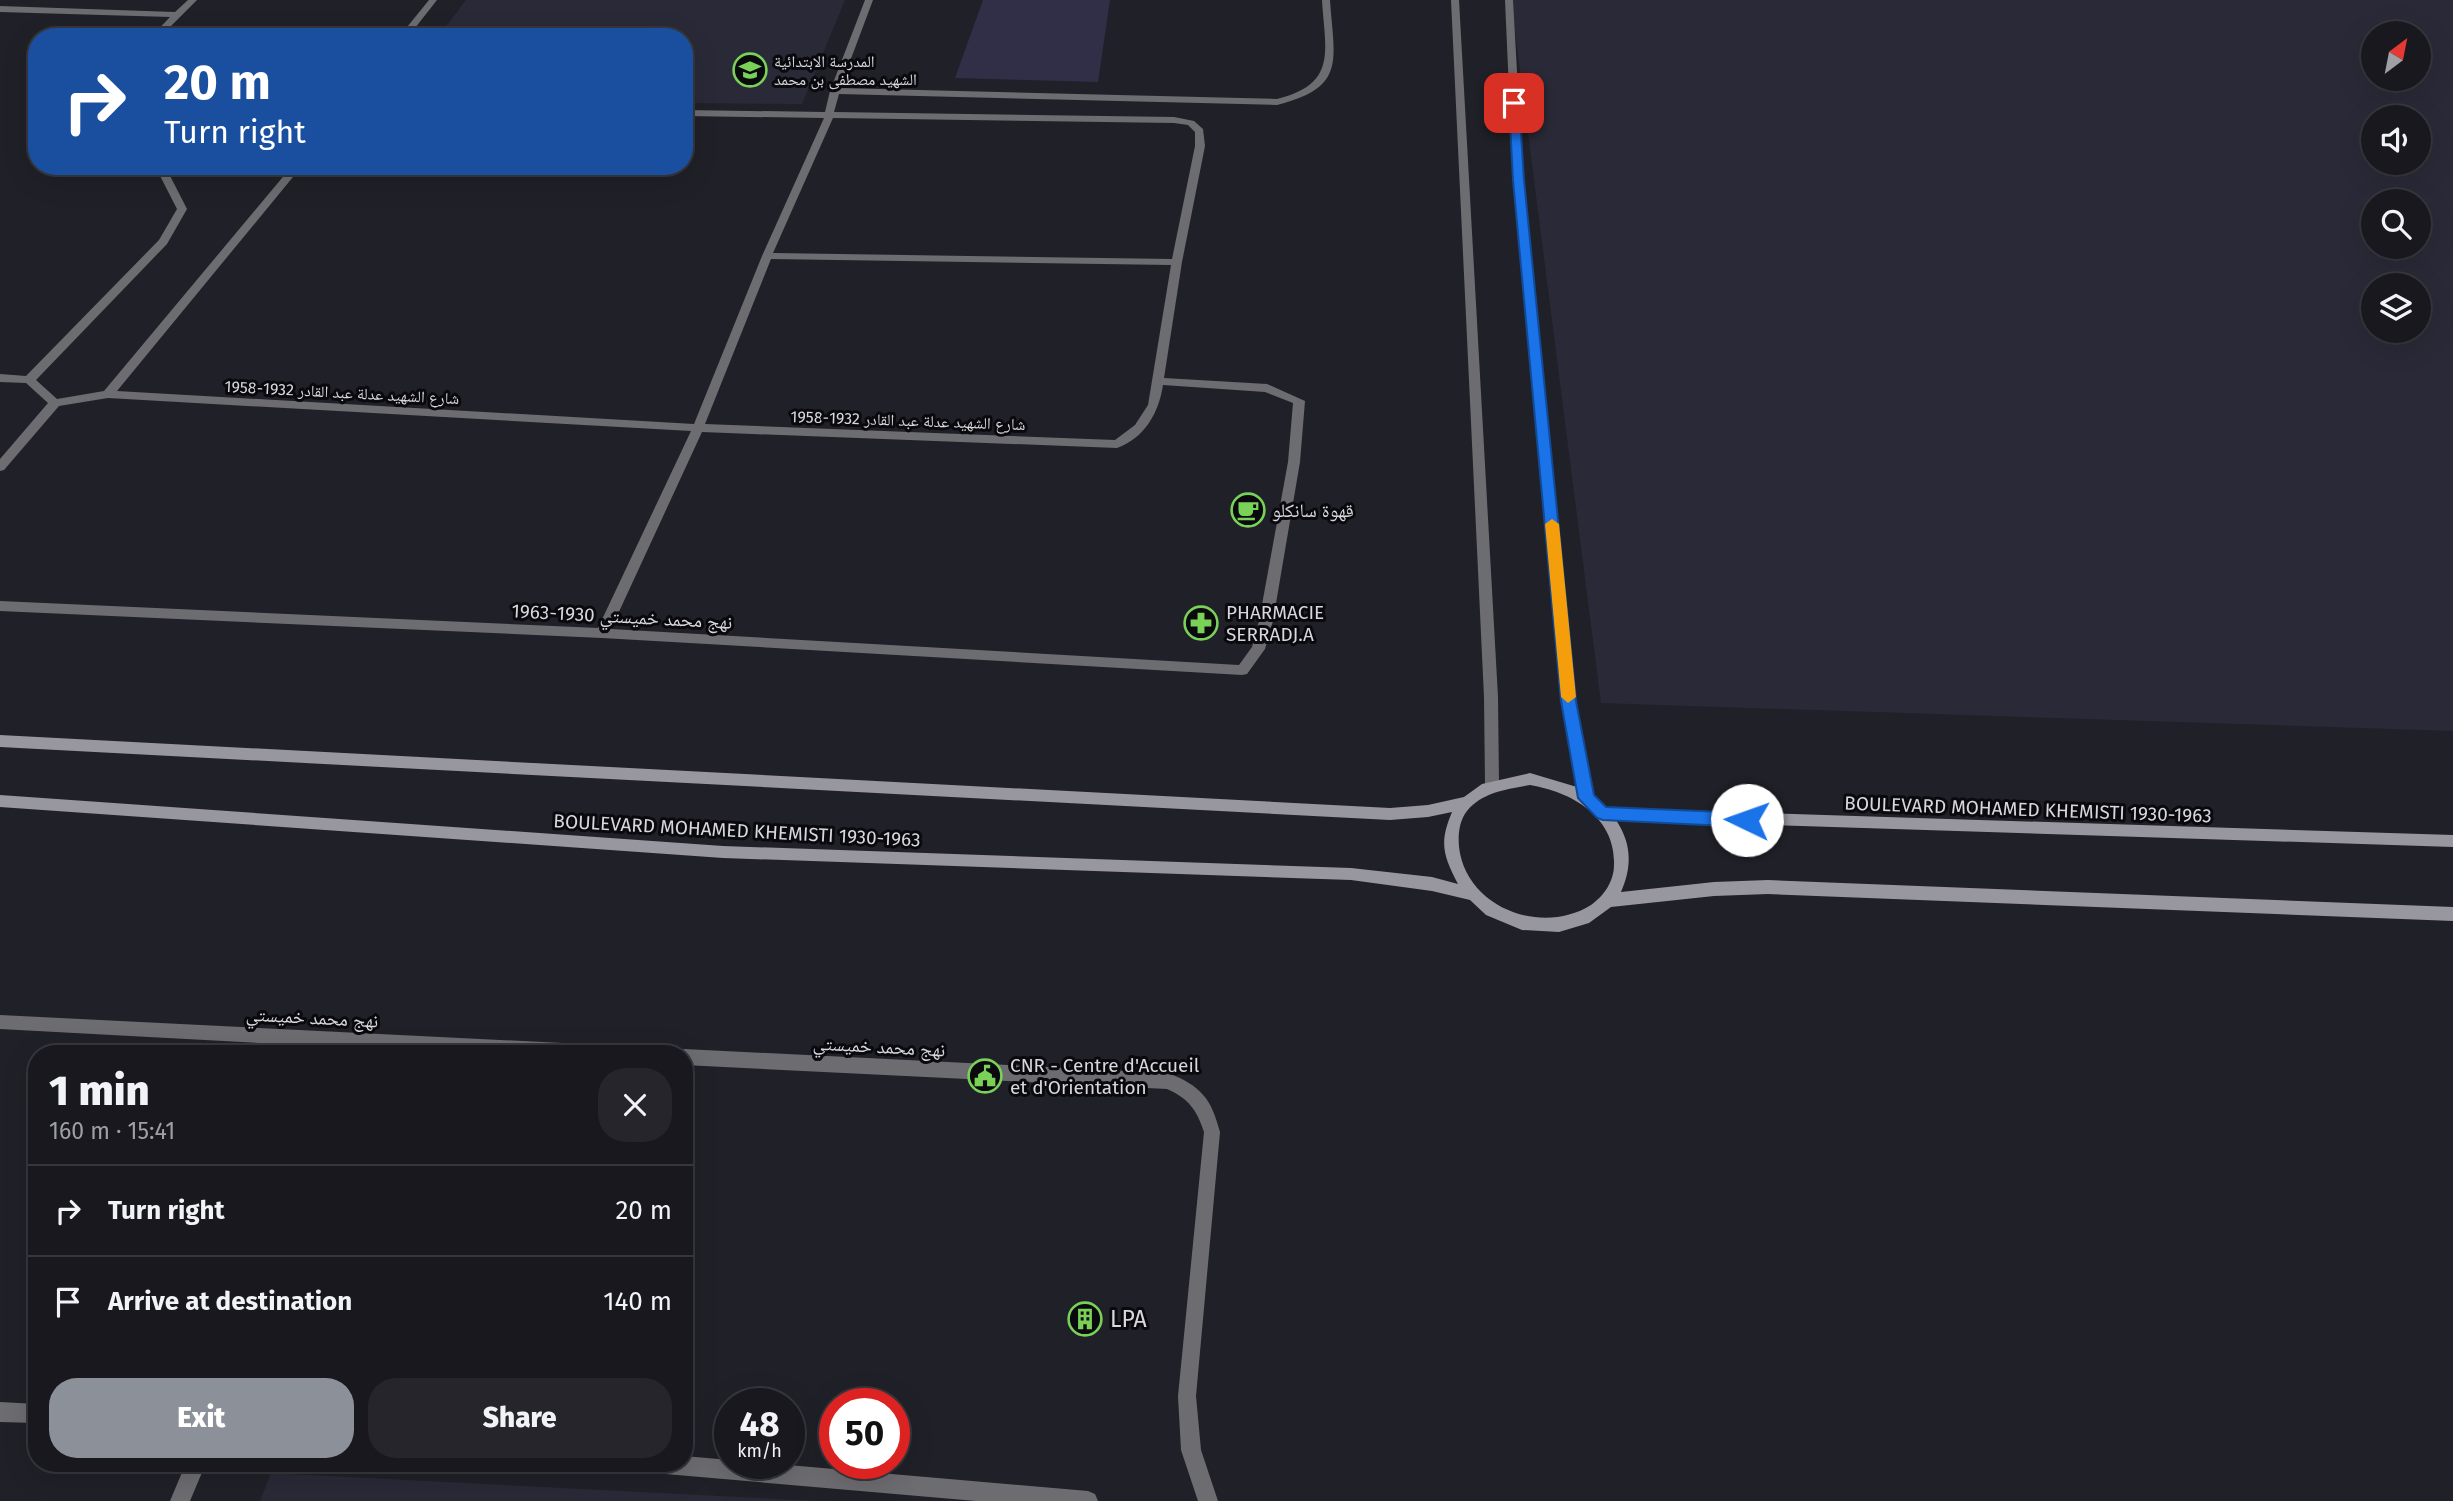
<!DOCTYPE html>
<html lang="en">
<head>
<meta charset="utf-8">
<style>
  :root { --surface:#18181e; --page:#25252b; --text:#f1f3f6; --muted:#9fa0a4; --line:#36373c; --accent:#8c9099 }
  body { margin:0; font-family:"Fira Sans","Noto Naskh Arabic",sans-serif; background:var(--page); color:var(--text); height:100vh; display:flex; flex-direction:column; font-size:26px; white-space:nowrap }
  * { box-sizing:border-box; margin:0 }
  p { font-size:23px; color:var(--muted) }
  .icon { flex:none; width:38px; height:38px; fill:none; stroke:currentColor; stroke-width:2; stroke-linecap:round; stroke-linejoin:round }
  .map { position:relative; flex:1; overflow:hidden }
  .drawer { position:absolute; left:28px; top:1045px; width:665px; height:427px; display:flex; flex-direction:column; background:var(--surface); border-radius:28px; box-shadow:0 7px 28px #0002,0 0 0 2px var(--line) }
  .drawer>* { flex:none }
  .hud { position:absolute; left:28px; top:28px; width:665px; height:147px; border-radius:28px; box-shadow:0 7px 28px #0002,0 0 0 2px var(--line); background:#1a4fa0; color:#fff; overflow:hidden }
  .needle { width:46px; rotate:32deg }
  .tools { position:absolute; left:2361px; top:21px; display:grid; gap:14px }
  .tools a { display:grid; place-items:center; width:70px; height:70px; border-radius:50%; background:var(--surface); box-shadow:0 7px 28px #0002,0 0 0 2px var(--line); font-size:35px }
  .speed { position:absolute; left:714px; top:1388px; display:flex; gap:14px; font-size:35px; font-weight:700; text-align:center }
  .speed>* { display:grid; place-content:center; width:91px; height:91px; border-radius:50%; background:var(--surface); box-shadow:0 7px 28px #0002,0 0 0 2px var(--line); line-height:1 }
  .speed small { font-size:18px; font-weight:400 }
  .speed .limit { border:10px solid #d22; background:#fff; color:#111 }
  .pin { position:absolute; display:grid; place-items:center; width:60px; height:60px; color:#fff; margin:-30px; border-radius:14px; box-shadow:0 4px 10px #0006 }
  .me { position:absolute; width:77px; margin:-38px; rotate:273deg; stroke-linejoin:round; filter:drop-shadow(0 0 5px #0008) }
  .turn { display:flex; align-items:center; gap:24px; height:147px; padding:0 21px; font-size:32px }
  .turn .icon { width:91px; height:91px; stroke-width:2.5 }
  .turn b { display:block; font-size:49px; line-height:60px }
  .round { display:grid; place-items:center; flex:none; width:74px; height:74px; border-radius:28px; background:var(--page) }
  .headline { display:flex; align-items:center; justify-content:space-between; height:119px; padding:0 21px }
  h1 { font-size:42px; font-weight:800; line-height:52px }
  .primary-button { display:flex; gap:14px; margin-top:auto; padding:14px 21px }
  .primary-button a { flex:1; height:80px; border-radius:28px; background:var(--accent); color:#fff; font-size:28px; font-weight:800; line-height:80px; text-align:center }
  .primary-button a+a { background:var(--page); color:var(--text) }
  ul { padding:0; list-style:none }
  li { display:flex; align-items:center; gap:21px; height:91px; padding:0 21px; border-top:2px solid var(--line) }
  li div { flex:1 }
  li b { display:block; font-size:26px }
  li em { font-style:normal }
  .map>svg:first-child { display:block }
  .built { fill:#2a2937; fill-rule:evenodd }
  .green { fill:#312f47 }
  .lines { fill:none; stroke-linecap:round; stroke-linejoin:round }
  .street { fill:#6c6c71; fill-rule:evenodd }
  .secondary { fill:#98979f; fill-rule:evenodd }
  .route { fill:#1a73e8; stroke:#114b97; stroke-width:2 }
  .slow { fill:#f59e0b }
  .labels { text-anchor:middle; stroke-width:6; stroke-linejoin:round; paint-order:stroke }
  .far-poi-label { font-size:16px; fill:#d7d7dd; stroke:#0a0a0e; text-anchor:start }
  .far-street-label { font-size:16px; fill:#d7d7dd; stroke:#0a0a0e }
  .poi-label { font-size:19px; fill:#d7d7dd; stroke:#0a0a0e; text-anchor:start }
  .street-label { font-size:19px; fill:#d7d7dd; stroke:#0a0a0e }
  .near-poi-label { font-size:23px; fill:#d7d7dd; stroke:#0a0a0e; text-anchor:start }
</style>
</head>
<body>
<div class="map">
<svg width="2453" height="1501" viewBox="0 0 2453 1501">
  <rect width="100%" height="100%" fill="#202028"/>
  <path class="built" d="M 466,0 L 845,0 L 802,104 L 684,103 L 684,37 L 438,37 Z
    M 1511,0 L 2453,0 L 2453,731 L 1601,703 ZM 2373,33 L 2418,33 L 2418,79 L 2373,79 ZM 2373,117 L 2418,117 L 2418,163 L 2373,163 ZM 2373,201 L 2418,201 L 2418,247 L 2373,247 ZM 2373,285 L 2418,285 L 2418,331 L 2373,331 Z
    M 271,1473 L 817,1501 L 260,1501 Z"/>
  <path class="green" d="M 983,0 L 1110,0 L 1098,82 L 955,78 Z"/>
  <g class="lines">
    <path class="street" d="M 188,0 L 197,0 L 160,37 L 151,37 L 170,17 L 0,12 L 0,6 L 175,12 Z
      M 429,0 L 437,0 L 408,37 L 399,37 Z
      M 865,0 L 873,0 L 840,88 L 1277,99 C 1338,84 1325,51 1322,0 L 1330,0 C 1334,61 1347,87 1277,105 L 839,94 L 834,112 L 1174,117 L 1194,121 L 1203,129 L 1205,146 L 1182,262 L 1164,378 L 1267,384 L 1305,401 L 1300,462 L 1273,621 L 1265,649 L 1247,674 L 1242,675 L 602,638 L 0,611 L 0,601 L 598,628 L 691,431 L 108,398 L 59,406 L 4,470 L 0,471 L 0,459 L 48,403 L 26,383 L 0,382 L 0,374 L 26,376 L 159,240 L 177,209 L 155,166 L 165,166 L 187,209 L 167,244 L 36,380 L 57,399 L 104,391 L 292,166 L 302,166 L 117,391 L 694,424 L 762,256 L 824,118 L 684,116 L 684,110 L 825,112 L 830,91 ZM 833,118 L 1174,123 L 1188,125 L 1195,132 L 1195,146 L 1172,259 L 773,253 ZM 771,259 L 1171,265 L 1148,405 L 1135,425 L 1115,440 L 705,424 ZM 1163,385 L 1265,392 L 1293,403 L 1288,462 L 1259,621 L 1252,647 L 1239,665 L 611,629 L 702,432 L 1117,448 C 1145,438 1159,412 1163,385 Z
      M 1451,0 L 1459,0 L 1498,697 L 1499,784 L 1497,788 L 1487,788 L 1485,784 L 1484,697 Z
      M 1505,0 L 1513,0 L 1523,180 L 1576,701 L 1593,798 L 1591,802 L 1581,802 L 1579,798 L 1562,701 L 1513,180 Z
      M 0,1015 L 623,1046 L 629,1049 L 631,1054 L 465,1054 L 0,1029 Z
      M 684,1049 L 1168,1073 C 1201,1086 1211,1098 1220,1132 L 1196,1396 L 1201,1450 L 1218,1501 L 1198,1501 L 1181,1450 L 1178,1396 L 1204,1132 C 1197,1110 1188,1098 1167,1089 L 684,1065 L 684,1054 L 677,1054 Z
      M 0,1402 L 37,1404 L 37,1423 L 0,1422 Z
      M 684,1456 L 730,1460 L 730,1463 L 765,1463 L 1088,1491 L 1095,1494 L 1098,1501 L 976,1501 L 654,1473 L 647,1470 L 644,1463 L 684,1463 Z
      M 186,1463 L 206,1463 L 190,1501 L 170,1501 Z"/>
    <path class="secondary" d="M 0,735 L 1390,808 L 1428,805 L 1464,797 L 1482,784 L 1530,773 L 1577,787 L 1590,794 L 1607,808 L 2453,835 L 2453,847 L 1616,820 C 1632,844 1632,867 1621,892 L 1714,882 L 1768,880 L 2453,907 L 2453,921 L 1768,894 L 1714,896 L 1611,907 L 1589,923 L 1559,932 L 1522,930 L 1486,915 L 1470,900 L 1432,891 L 1351,880 L 723,858 L 0,807 L 0,795 L 723,846 L 1351,868 L 1432,877 L 1458,884 C 1443,855 1439,843 1452,812 L 1428,817 L 1390,820 L 0,747 ZM 1530,785 C 1572,792 1616,817 1614,865 C 1614,881 1604,896 1591,905 C 1542,936 1466,908 1459,847 C 1458,835 1459,821 1467,811 C 1482,792 1508,789 1530,785 Z"/>
  </g>
  <path class="route" d="M 1514,100 L 1519,103 L 1524,180 L 1576,701 L 1594,795 L 1606,807 L 1747,813 L 1753,815 L 1755,820 L 1753,825 L 1747,827 L 1603,820 L 1597,818 L 1578,798 L 1561,701 L 1513,180 L 1509,103 Z"/>
  <path class="slow" d="M 1552,519 L 1559,524 L 1576,697 L 1568,703 L 1561,697 L 1545,524 Z"/>
  <defs>
    <symbol id="school-ring" viewBox="-11 -11 22 22"><circle r="9.5" fill="#0a0a0e" stroke="#79d158" stroke-width="1.5"/><path d="M0-5L7-2L0 1L-7-2ZM-4 1L0 2.5L4 1V4Q0 6-4 4Z" fill="#79d158"/></symbol>
    <symbol id="cafe-ring" viewBox="-11 -11 22 22"><circle r="9.5" fill="#0a0a0e" stroke="#79d158" stroke-width="1.5"/><path d="M-5.5-4.5H6V0H3Q3 3.5 0 3.5H-2.5Q-5.5 3.5-5.5 0ZM3-3.2v2h1.7v-2ZM-6 4.5H4V6H-6Z" fill="#79d158"/></symbol>
    <symbol id="pharmacy-ring" viewBox="-11 -11 22 22"><circle r="9.5" fill="#0a0a0e" stroke="#79d158" stroke-width="1.5"/><path d="M-2-6h4v4h4v4h-4v4h-4v-4h-4v-4h4Z" fill="#79d158"/></symbol>
    <symbol id="civic-ring" viewBox="-11 -11 22 22"><circle r="9.5" fill="#0a0a0e" stroke="#79d158" stroke-width="1.5"/><path d="M-.6-6.5H3V-4.5H.6V-3L4-1V1h2V6H-6V1h2V-1L-.6-3ZM-1.2 2.5V6h2.4V2.5Z" fill="#79d158"/></symbol>
    <symbol id="building-ring" viewBox="-11 -11 22 22"><circle r="9.5" fill="#0a0a0e" stroke="#79d158" stroke-width="1.5"/><path d="M-4-6H4V6H1V3H-1V6H-4ZM-2.5-4.3h1.7v1.8h-1.7ZM.8-4.3h1.7v1.8H.8ZM-2.5-1h1.7V.8h-1.7ZM.8-1h1.7V.8H.8Z" fill="#79d158"/></symbol>
  </defs>
  <g fill-rule="evenodd">
    <use href="#school-ring" x="731" y="51" width="38" height="38"/>
    <use href="#cafe-ring" x="1229" y="491" width="38" height="38"/>
    <use href="#pharmacy-ring" x="1182" y="604" width="38" height="38"/>
    <use href="#civic-ring" x="966" y="1057" width="38" height="38"/>
    <use href="#building-ring" x="1066" y="1300" width="38" height="38"/>
  </g>
  <g class="labels">
    <g class="far-poi-label">
      <text x="774" y="67">المدرسة الابتدائية<tspan x="774" dy="18">الشهيد مصطفى بن محمد</tspan></text>
    </g>
    <g class="far-street-label">
      <text transform="translate(342 392) rotate(3)" y="6">شارع الشهيد عدلة عبد القادر 1932-1958</text>
      <text transform="translate(908 420) rotate(2)" y="6">شارع الشهيد عدلة عبد القادر 1932-1958</text>
    </g>
    <g class="poi-label">
      <text x="1272" y="517">قهوة سانكلو</text>
      <text x="1226" y="619">PHARMACIE<tspan x="1226" dy="22">SERRADJ.A</tspan></text>
      <text x="1010" y="1072">CNR - Centre d'Accueil<tspan x="1010" dy="22">et d'Orientation</tspan></text>
    </g>
    <g class="street-label">
      <text transform="translate(622 616) rotate(3)" y="7">نهج محمد خميستي 1930-1963</text>
      <text transform="translate(2028 809) rotate(2)" y="7">BOULEVARD MOHAMED KHEMISTI 1930-1963</text>
      <text transform="translate(737 830) rotate(3)" y="7">BOULEVARD MOHAMED KHEMISTI 1930-1963</text>
      <text transform="translate(312 1017) rotate(3)" y="7">نهج محمد خميستي</text>
      <text transform="translate(879 1046) rotate(3)" y="7">نهج محمد خميستي</text>
    </g>
    <g class="near-poi-label">
      <text x="1110" y="1327">LPA</text>
    </g>
  </g>
</svg>
<div class="tools">
<a><svg class="needle" viewBox="-14 -14 28 28"><path d="M0-13l5 13h-10z" fill="#e53935"/><path d="M0 13l5-13h-10z" fill="#9fa0a4"/></svg></a>
<a><svg class="icon" aria-label="sound" viewBox="0 0 24 24"><path d="M4 9h4l5-4v14l-5-4H4zM17 9q2 3 0 6"/></svg></a>
<a><svg class="icon" aria-label="search" viewBox="0 0 24 24"><circle cx="10" cy="10" r="6"/><path d="M15 15l6 6"/></svg></a>
<a><svg class="icon" aria-label="layers" viewBox="0 0 24 24"><path d="M12 4l9 5-9 5-9-5zM3 14l9 5 9-5"/></svg></a>
</div>
<div class="speed"><div>48<small>km/h</small></div><div class="limit">50</div></div>
<div class="pin" style="left:1514px;top:103px;background:#d93025"><svg class="icon" aria-label="arrive" viewBox="0 0 24 24"><path d="M6 21V4h12l-3 4 3 4H6"/></svg></div>
<svg class="me" style="left:1747px;top:820px" viewBox="-20 -20 40 40"><circle r="19" fill="#fff"/><path d="M0-13L10 11 0 6-10 11z" fill="#1a73e8"/></svg>
<div class="hud">
<div class="turn"><svg class="icon" aria-label="right" viewBox="0 0 24 24"><path d="M7 20v-9h11M14 6l5 5-5 5"/></svg><div><b>20 m</b>Turn right</div></div>
</div>
<section class="drawer">
<div class="headline"><div><h1>1 min</h1><p>160 m · 15:41</p></div><a class="round"><svg class="icon" aria-label="close" viewBox="0 0 24 24"><path d="M6 6l12 12M18 6L6 18"/></svg></a></div>
<ul>
<li><svg class="icon" aria-label="right" viewBox="0 0 24 24"><path d="M7 20v-9h11M14 6l5 5-5 5"/></svg><div><b>Turn right</b></div><em>20 m</em></li>
<li><svg class="icon" aria-label="arrive" viewBox="0 0 24 24"><path d="M6 21V4h12l-3 4 3 4H6"/></svg><div><b>Arrive at destination</b></div><em>140 m</em></li>
</ul>
<div class="primary-button"><a>Exit</a><a>Share</a></div>
</section>
</div>
</body>
</html>
